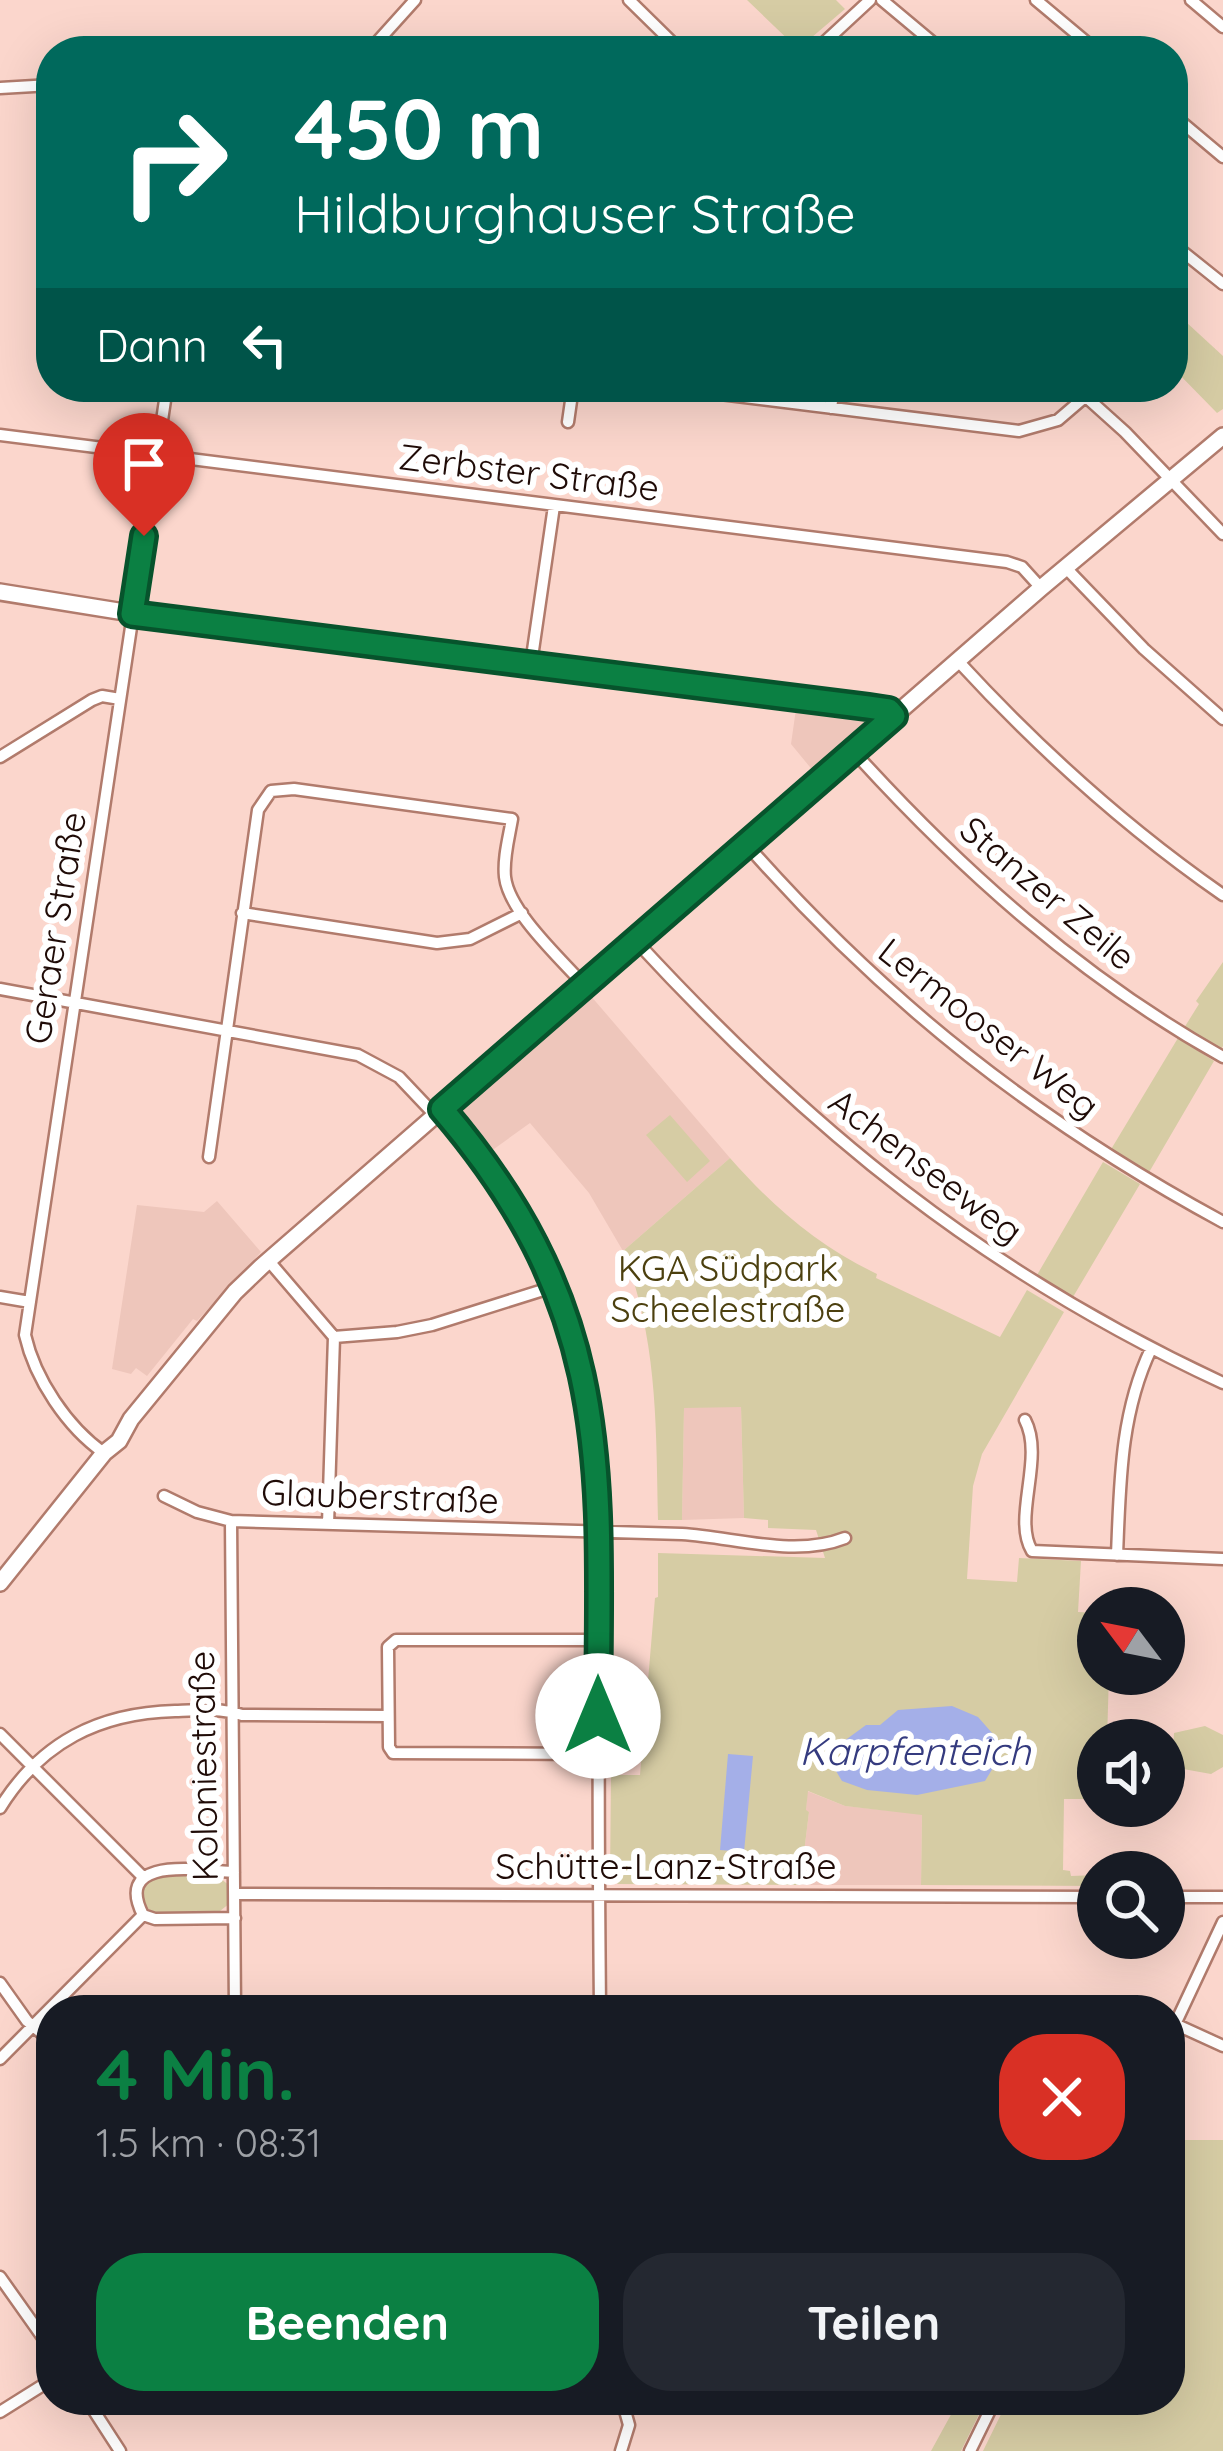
<!DOCTYPE html>
<html lang="de">
<head>
<meta charset="utf-8">
<style>
  :root { --surface:#171b24; --page:#242831; --text:#f1f3f6; --muted:#9ea1a6; --accent:#0b8043 }
  body { margin:0; font-family:Quicksand,sans-serif; background:var(--page); color:var(--text); height:100vh; display:flex; flex-direction:column; font-size:45px; white-space:nowrap }
  * { box-sizing:border-box; margin:0 }
  p { font-size:39px; color:var(--muted) }
  .icon { flex:none; width:66px; height:66px; fill:none; stroke:currentColor; stroke-width:2; stroke-linecap:round; stroke-linejoin:round }
  .map { position:relative; flex:1; overflow:hidden }
  .details { position:absolute; left:36px; top:1995px; width:1149px; height:420px; display:flex; flex-direction:column; background:var(--surface); border-radius:48px; box-shadow:0 12px 48px #0002 }
  .details>* { flex:none }
  .hud { position:absolute; left:36px; top:36px; width:1152px; height:366px; border-radius:48px; box-shadow:0 12px 48px #0002; background:#00695c; color:#fff; overflow:hidden }
  .needle { width:78px; rotate:302deg }
  .fabs { position:absolute; left:1077px; top:1587px; display:grid; gap:24px }
  .fabs a { display:grid; place-items:center; width:108px; height:108px; border-radius:50%; background:var(--surface); box-shadow:0 12px 48px #0002; font-size:60px }
  .pin { position:absolute; display:grid; place-items:center; width:102px; height:102px; color:#fff; margin:-123px -51px; border-radius:50% 50% 50% 0; rotate:-45deg; box-shadow:0 0 12px #0007 }
  .pin .icon { rotate:45deg }
  .me { position:absolute; width:132px; margin:-66px; rotate:0deg; stroke-linejoin:round; filter:drop-shadow(0 0 9px #0008) }
  .turn { display:flex; align-items:center; gap:42px; height:252px; padding:0 60px; font-size:54px }
  .turn .icon { width:156px; height:156px; stroke-width:2.5 }
  .turn b { display:block; font-size:84px; line-height:102px }
  .then { display:flex; align-items:center; height:114px; padding:0 60px; background:#0003; gap:24px; font-size:45px }
  .round { display:grid; place-items:center; flex:none; width:126px; height:126px; border-radius:48px; background:var(--page) }
  .headline { display:flex; align-items:center; justify-content:space-between; height:204px; padding:0 60px }
  h1 { font-size:72px; font-weight:700; line-height:90px; color:var(--accent) }
  .action { display:flex; gap:24px; margin-top:auto; padding:24px 60px }
  .action a { flex:1; height:138px; border-radius:48px; background:var(--accent); color:#fff; font-size:48px; font-weight:700; line-height:138px; text-align:center }
  .action a+a { background:var(--page); color:var(--text) }
  .map>svg:first-child { display:block }
  .built { fill:#eec6bb }
  .green { fill:#d6cca4 }
  .water { fill:#a4afe8 }
  .lines { fill:none; stroke-linecap:round; stroke-linejoin:round }
  .street-casing { stroke:#b17b6c; stroke-width:15 }
  .secondary-casing { stroke:#b17b6c; stroke-width:20 }
  .street { stroke:#fff; stroke-width:10 }
  .secondary { stroke:#fff; stroke-width:15 }
  .route-casing { stroke:#07532c; stroke-width:30 }
  .route { stroke:#0b8043; stroke-width:21 }
  .labels { text-anchor:middle; stroke-width:12; stroke-linejoin:round; paint-order:stroke }
  .street-label { font-size:36px; fill:#1f0b07; stroke:#fff }
  .park-label { font-size:36px; fill:#4c400f; stroke:#fff }
  .water-label { font-size:39px; font-style:italic; fill:#353b7f; stroke:#fff }
</style>
</head>
<body>
<div class="map">
<svg width="1223" height="2451" viewBox="0 0 1223 2451">
  <rect width="100%" height="100%" fill="#fbd6cc"/>
  <path class="built" d="M 796,709 L 869,718 L 870,724 L 814,772 L 791,744 Z
    M 590,995 L 730,1158 L 623,1251 L 589,1193 L 530,1123 L 487,1154 L 453,1113 Z
    M 217,1201 L 261,1252 L 197,1321 L 193,1319 L 147,1376 L 136,1368 L 131,1374 L 112,1369 L 137,1205 L 204,1212 Z
    M 684,1407 L 741,1407 L 744,1518 L 682,1520 Z
    M 807,1791 L 845,1806 L 922,1814 L 921,1885 L 800,1885 L 809,1812 L 806,1811 Z"/>
  <path class="green" d="M 747,0 L 836,0 L 845,9 L 798,49 Z
    M 1173,310 L 1223,356 L 1223,409 L 1217,413 L 1173,368 Z
    M 1223,962 L 1223,1046 L 1221,1050 L 1184,1028 L 1199,1004 L 1196,1001 Z
    M 1178,1038 L 1214,1061 L 1148,1174 L 1110,1151 Z
    M 670,1115 L 710,1161 L 687,1182 L 646,1135 Z
    M 730,1158 C 774,1208 817,1245 877,1274 L 876,1278 L 1000,1337 L 1027,1290 L 1064,1312 L 982,1454 L 973,1486 L 967,1579 L 1017,1582 L 1019,1558 L 1081,1561 L 1078,1612 L 1098,1613 L 1098,1674 L 1109,1674 L 1107,1740 L 1098,1740 L 1098,1799 L 1064,1799 L 1063,1870 L 1070,1871 L 1071,1876 L 1098,1875 L 1098,1886 L 921,1885 L 922,1815 L 845,1806 L 808,1791 L 806,1810 L 809,1812 L 800,1885 L 618,1884 L 610,1877 L 611,1775 L 640,1775 L 655,1598 L 658,1597 L 658,1553 L 825,1558 L 816,1530 L 768,1528 L 768,1520 L 744,1518 L 741,1407 L 684,1408 L 682,1520 L 658,1520 C 656,1427 658,1339 623,1251 Z
    M 1103,1162 L 1140,1184 L 1073,1297 L 1037,1275 Z
    M 1205,1726 L 1223,1735 L 1223,1767 L 1211,1774 L 1172,1767 L 1174,1733 Z
    M 158,1875 L 216,1875 L 230,1886 L 230,1903 L 215,1915 L 156,1914 L 146,1907 C 138,1892 144,1883 158,1875 Z
    M 1170,2140 L 1223,2140 L 1223,2451 L 983,2451 L 1008,2400 L 1170,2400 Z
    M 959,2400 L 986,2400 L 961,2451 L 931,2451 Z"/>
  <path class="water" d="M 952,1706 L 978,1717 L 1000,1742 L 999,1758 L 985,1781 L 917,1795 L 867,1790 L 842,1781 L 836,1771 L 841,1767 L 840,1744 L 866,1725 L 880,1725 L 898,1710 Z
    M 728,1754 L 753,1756 L 744,1852 L 720,1850 Z"/>
  <g class="lines">
    <defs>
      <path id="street" d="M 629,0 L 681,51
        M 882,0 L 943,51
        M 1036,0 L 1097,51
        M 1191,0 L 1223,27
        M 369,51 L 415,0
        M 815,51 L 870,0
        M 0,88 L 51,85
        M 1173,115 L 1223,157
        M 1173,244 L 1223,284
        M 705,387 L 704,392 L 1019,431 L 1058,420 L 1086,396
        M 1075,387 L 1125,432 L 1223,534
        M 831,408 L 834,387
        M 568,422 L 573,387
        M 0,435 L 1007,562 L 1022,567 L 1041,588
        M 1066,568 L 1144,649 L 1223,719
        M 958,661 C 1039,749 1125,827 1223,895
        M 531,664 L 554,506
        M 854,752 C 962,871 1082,978 1223,1057
        M 0,757 L 92,700 L 102,696 L 120,699
        M 747,845 C 887,1004 1037,1121 1223,1222
        M 242,913 L 437,943 L 470,939 L 522,913
        M 635,940 C 813,1133 984,1272 1223,1383
        M 0,989 L 358,1055 L 399,1077 L 435,1115
        M 442,1109 C 530,1214 587,1323 598,1462 C 604,1534 599,1609 599,1681 C 598,1791 599,1900 600,2010
        M 209,1157 L 258,810 L 271,791 L 294,789 L 512,819 C 509,837 503,858 505,877 C 509,912 561,959 584,985
        M 268,1260 L 334,1337 L 328,1524
        M 0,1297 L 30,1302
        M 334,1337 L 397,1332 L 432,1325 L 556,1286
        M 1025,1420 C 1045,1458 1012,1518 1032,1551 L 1223,1559
        M 104,1453 C 67,1427 35,1379 25,1335 L 167,387
        M 164,1496 L 197,1512 L 231,1521 L 682,1534 C 734,1537 794,1558 845,1538
        M 231,1521 L 235,2010
        M 1117,1555 C 1120,1484 1120,1414 1151,1349
        M 0,1734 L 143,1877
        M 598,1754 L 393,1753 L 389,1747 L 388,1647 L 396,1640 L 599,1640
        M 0,1808 C 41,1742 99,1713 175,1711 C 198,1710 220,1708 242,1715 L 388,1716
        M 235,1894 L 1098,1897
        M 1164,1897 L 1223,1897
        M 143,1915 C 112,1854 202,1871 234,1872
        M 143,1915 L 155,1919 L 235,1918
        M 0,1983 L 27,2021 L 51,2041
        M 1175,2024 L 1223,2046
        M 1170,2035 L 1223,1922
        M 0,2059 L 143,1915
        M 0,2277 L 51,2349
        M 87,2400 L 120,2451
        M 0,2412 L 51,2380
        M 621,2451 L 629,2425 L 622,2400
        M 970,2451 L 995,2400"/>
      <path id="secondary" d="M 0,592 L 143,615 L 868,707 L 889,710 L 894,716
        M 0,1583 L 104,1453 L 119,1441 L 131,1419 L 235,1292 L 261,1267 L 1041,588 L 1223,436"/>
    </defs>
    <use href="#street" class="street-casing"/>
    <use href="#secondary" class="secondary-casing"/>
    <use href="#street" class="street"/>
    <use href="#secondary" class="secondary"/>
  </g>
  <g class="lines">
    <defs>
      <path id="route" d="M 144,536 L 132,614 L 868,707 L 889,710 L 894,716 L 442,1109 C 615,1311 600,1467 598,1716"/>
    </defs>
    <use href="#route" class="route-casing"/>
    <use href="#route" class="route"/>
  </g>
  <g class="labels">
    <g class="street-label">
      <text transform="translate(529 472) rotate(7)" y="13">Zerbster Straße</text>
      <text transform="translate(1048 893) rotate(40)" y="13">Stanzer Zeile</text>
      <text transform="translate(55 928) rotate(-81)" y="13">Geraer Straße</text>
      <text transform="translate(989 1028) rotate(38)" y="13">Lermooser Weg</text>
      <text transform="translate(926 1166) rotate(37)" y="13">Achenseeweg</text>
      <text transform="translate(380 1496) rotate(2)" y="13">Glauberstraße</text>
      <text transform="translate(203 1766) rotate(-91)" y="13">Koloniestraße</text>
      <text x="666" y="1879">Schütte-Lanz-Straße</text>
    </g>
    <g class="park-label">
      <text x="728" y="1281">KGA Südpark<tspan x="728" dy="41">Scheelestraße</tspan></text>
    </g>
    <g class="water-label">
      <text x="915" y="1765">Karpfenteich</text>
    </g>
  </g>
</svg>
<div class="fabs">
<a><svg class="needle" viewBox="-14 -14 28 28"><path d="M0-13l5 13h-10z" fill="#e53935"/><path d="M0 13l5-13h-10z" fill="#9ea1a6"/></svg></a>
<a><svg class="icon" aria-label="sound" viewBox="0 0 24 24"><path d="M4 9h4l5-4v14l-5-4H4zM17 9q2 3 0 6"/></svg></a>
<a><svg class="icon" aria-label="search" viewBox="0 0 24 24"><circle cx="10" cy="10" r="6"/><path d="M15 15l6 6"/></svg></a>
</div>
<div class="pin" style="left:144px;top:536px;background:#d93025"><svg class="icon" aria-label="arrive" viewBox="0 0 24 24"><path d="M6 21V4h12l-3 4 3 4H6"/></svg></div>
<svg class="me" style="left:598px;top:1716px" viewBox="-20 -20 40 40"><circle r="19" fill="#fff"/><path d="M0-13L10 11 0 6-10 11z" fill="#0b8043"/></svg>
<div class="hud">
<div class="turn"><svg class="icon" aria-label="right" viewBox="0 0 24 24"><path d="M7 20v-9h11M14 6l5 5-5 5"/></svg><div><b>450 m</b>Hildburghauser Straße</div></div>
<div class="then">Dann<svg class="icon" aria-label="left" viewBox="0 0 24 24"><path d="M17 20v-9H6M10 6l-5 5 5 5"/></svg></div>
</div>
<section class="details">
<div class="headline"><div><h1>4 Min.</h1><p>1.5 km · 08:31</p></div><a class="round" style="background:#d93025;color:#fff"><svg class="icon" aria-label="close" viewBox="0 0 24 24"><path d="M6 6l12 12M18 6L6 18"/></svg></a></div>
<div class="action"><a>Beenden</a><a>Teilen</a></div>
</section>
</div>
</body>
</html>
